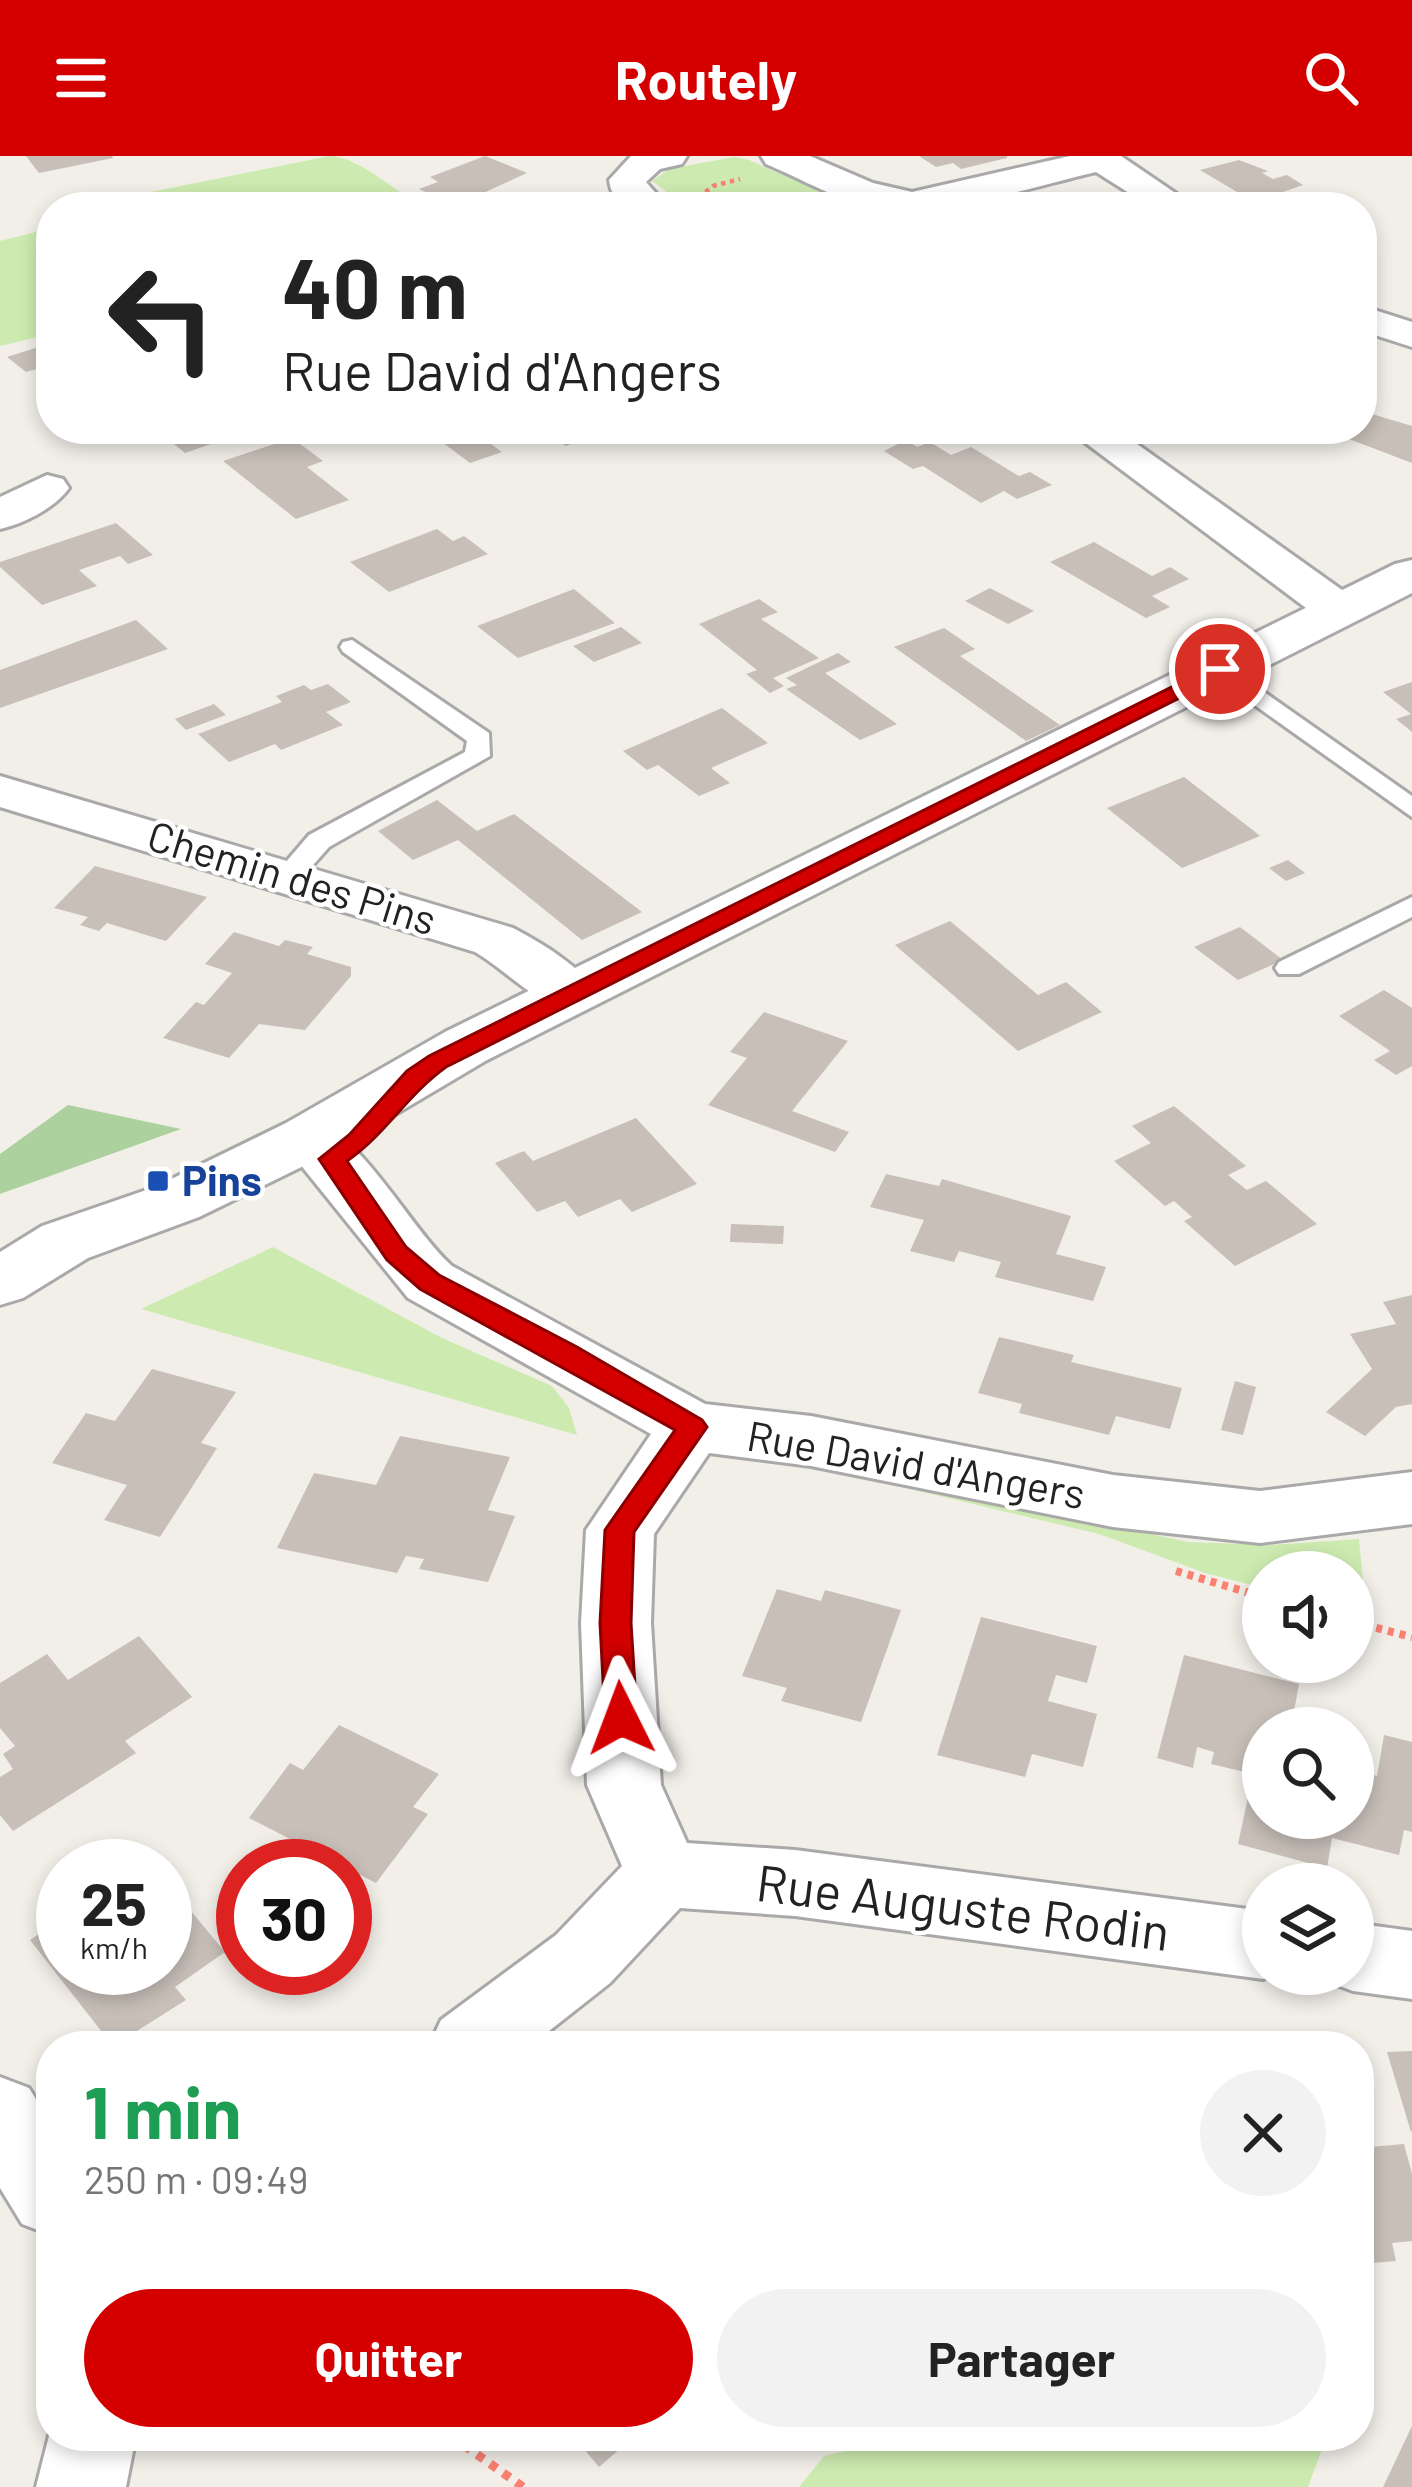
<!DOCTYPE html>
<html lang="fr">
<head>
<meta charset="utf-8">
<style>
  :root { --surface:#fff; --page:#f2f2f2; --text:#222; --muted:#767676; --accent:#d40000 }
  body { margin:0; font-family:Barlow,sans-serif; background:var(--page); color:var(--text); height:100vh; display:flex; flex-direction:column; font-size:45px; white-space:nowrap }
  * { box-sizing:border-box; margin:0 }
  p { font-size:39px; color:var(--muted) }
  .icon { flex:none; width:66px; height:66px; fill:none; stroke:currentColor; stroke-width:2; stroke-linecap:round; stroke-linejoin:round }
  .map { position:relative; flex:1; overflow:hidden }
  .drawer { position:absolute; left:36px; top:1875px; width:1338px; height:420px; display:flex; flex-direction:column; background:var(--surface); border-radius:48px; box-shadow:0 6px 18px #0003 }
  .drawer>* { flex:none }
  .hud { position:absolute; left:36px; top:36px; width:1341px; height:252px; border-radius:48px; box-shadow:0 6px 18px #0003; background:#fff; color:var(--text); overflow:hidden }
  .fabs { position:absolute; left:1242px; top:1395px; display:grid; gap:24px }
  .fabs a { display:grid; place-items:center; width:132px; height:132px; border-radius:50%; background:var(--surface); box-shadow:0 6px 18px #0003; font-size:60px }
  .speed { position:absolute; left:36px; top:1683px; display:flex; gap:24px; font-size:60px; font-weight:700; text-align:center }
  .speed>* { display:grid; place-content:center; width:156px; height:156px; border-radius:50%; background:var(--surface); box-shadow:0 6px 18px #0003; line-height:1 }
  .speed small { font-size:30px; font-weight:400 }
  .speed .limit { border:18px solid #d22; background:#fff; color:#111 }
  .pin { position:absolute; display:grid; place-items:center; width:102px; height:102px; color:#fff; margin:-51px; border:6px solid #fff; border-radius:50%; box-shadow:0 3px 12px #0007 }
  .me { position:absolute; width:132px; margin:-66px; rotate:357deg; stroke-linejoin:round; filter:drop-shadow(0 0 9px #0008) }
  .turn { display:flex; align-items:center; gap:42px; height:252px; padding:0 48px; font-size:54px }
  .turn .icon { width:156px; height:156px; stroke-width:2.5 }
  .turn b { display:block; font-size:84px; line-height:102px }
  .round { display:grid; place-items:center; flex:none; width:126px; height:126px; border-radius:63px; background:var(--page) }
  .summary { display:flex; align-items:center; justify-content:space-between; height:204px; padding:0 48px }
  h1 { font-size:72px; font-weight:700; line-height:90px; color:#1e9e55 }
  .cta { display:flex; gap:24px; margin-top:auto; padding:24px 48px }
  .cta a { flex:1; height:138px; border-radius:72px; background:var(--accent); color:#fff; font-size:48px; font-weight:700; line-height:138px; text-align:center }
  .cta a+a { background:var(--page); color:var(--text) }
  header { display:flex; justify-content:space-between; align-items:center; height:156px; padding:0 48px; background:var(--accent); color:#fff; font-size:54px; font-weight:700 }
  .map>svg:first-child { display:block }
  .grass { fill:#cdebb0 }
  .forest { fill:#add19e }
  .building { fill:#c7bfb8 }
  .lines { fill:none; stroke-linecap:round; stroke-linejoin:round }
  .service-casing { stroke:#a9a9a9; stroke-width:6 }
  .minor-casing { stroke:#a9a9a9; stroke-width:6 }
  .tertiary-casing { stroke:#a9a9a9; stroke-width:6 }
  .path-far2 { stroke:#fa8072; stroke-width:4.5; stroke-dasharray:4.5 4.5; stroke-linecap:butt }
  .path-far1 { stroke:#fa8072; stroke-width:8; stroke-dasharray:6 6; stroke-linecap:butt }
  .path { stroke:#fa8072; stroke-width:9; stroke-dasharray:8 8; stroke-linecap:butt }
  .service { fill:#fff; fill-rule:evenodd }
  .minor { fill:#fff; fill-rule:evenodd }
  .tertiary { fill:#fff; fill-rule:evenodd }
  .route { fill:#d40000; stroke:#8a0000; stroke-width:3 }
  .transit-dot { fill:#1a4fb4; stroke:#fff; stroke-width:4.5 }
  .labels { text-anchor:middle; stroke-width:9; stroke-linejoin:round; paint-order:stroke }
  .street-label { font-size:42px; fill:#222; stroke:#fff }
  .transit-label { font-size:42px; font-weight:bold; fill:#164399; stroke:#fff; text-anchor:start }
  .near-street-label { font-size:51px; fill:#222; stroke:#fff }
</style>
</head>
<body>
<header><svg class="icon" aria-label="menu" viewBox="0 0 24 24"><path d="M4 6h16M4 12h16M4 18h16"/></svg>Routely<svg class="icon" aria-label="search" viewBox="0 0 24 24"><circle cx="10" cy="10" r="6"/><path d="M15 15l6 6"/></svg></header>
<div class="map">
<svg width="1412" height="2331" viewBox="0 0 1412 2331">
  <rect width="100%" height="100%" fill="#f2efe9"/>
  <path class="grass" d="M 329,0 C 360,0 396,38 426,51 L 77,51 Z
    M 734,1 L 749,4 L 856,51 L 687,51 L 652,25 L 669,13 Z
    M 51,72 L 51,178 L 0,190 L 0,85 Z
    M 273,1091 L 442,1182 L 552,1230 L 569,1252 L 577,1279 L 141,1153 Z
    M 872,1318 L 1188,1386 L 1269,1389 L 1359,1383 L 1366,1458 L 1353,1455 L 1353,1416 L 1263,1416 L 1263,1432 L 1205,1417 L 1099,1378 L 856,1320 Z
    M 911,2280 L 1327,2280 L 1308,2331 L 799,2331 L 824,2300 Z"/>
  <path class="forest" d="M 68,949 L 181,973 L 0,1038 L 0,998 Z"/>
  <path class="building" d="M 26,0 L 112,0 L 113,2 L 39,17 Z
    M 485,0 L 527,17 L 455,50 L 419,33 L 438,26 L 430,21 Z
    M 919,0 L 1007,0 L 1007,2 L 961,13 L 953,7 L 936,11 Z
    M 1239,4 L 1268,15 L 1262,17 L 1273,23 L 1287,19 L 1303,29 L 1254,46 L 1200,14 Z
    M 51,187 L 51,209 L 26,216 L 7,201 Z
    M 1362,255 L 1412,270 L 1412,307 L 1336,278 L 1342,273 L 1362,273 Z
    M 155,273 L 251,273 L 251,274 L 185,297 Z
    M 455,273 L 470,273 L 502,296 L 470,307 L 434,280 Z
    M 541,273 L 609,273 L 566,290 Z
    M 292,282 L 323,305 L 307,311 L 349,344 L 296,363 L 223,305 Z
    M 906,284 L 917,291 L 930,286 L 951,299 L 971,291 L 1019,320 L 1030,316 L 1052,329 L 1017,343 L 1004,335 L 981,347 L 923,310 L 913,313 L 884,295 Z
    M 116,367 L 153,399 L 128,408 L 120,400 L 79,414 L 97,430 L 42,449 L 0,411 L 0,406 Z
    M 437,373 L 453,385 L 464,380 L 488,398 L 389,436 L 350,406 Z
    M 1094,386 L 1152,420 L 1170,411 L 1189,423 L 1152,440 L 1170,451 L 1146,462 L 1050,406 Z
    M 990,432 L 1034,455 L 1008,468 L 965,445 Z
    M 574,433 L 615,467 L 518,502 L 477,470 Z
    M 759,443 L 778,456 L 761,463 L 819,502 L 773,522 L 784,530 L 770,537 L 746,518 L 757,514 L 699,468 Z
    M 136,464 L 168,493 L 0,552 L 0,514 Z
    M 621,471 L 642,487 L 594,506 L 573,490 Z
    M 944,472 L 975,493 L 960,500 L 1060,569 L 1026,585 L 894,491 Z
    M 838,497 L 851,506 L 825,517 L 897,568 L 860,584 L 786,533 L 797,529 L 786,522 Z
    M 1412,526 L 1412,576 L 1396,563 L 1411,558 L 1383,536 Z
    M 328,528 L 351,546 L 326,556 L 343,569 L 281,594 L 275,588 L 229,606 L 198,578 L 282,546 L 276,540 L 304,529 L 311,534 Z
    M 214,548 L 226,559 L 186,574 L 175,563 Z
    M 722,552 L 768,587 L 711,612 L 730,627 L 699,640 L 658,609 L 647,614 L 623,595 Z
    M 1184,621 L 1254,675 L 1260,680 L 1182,712 L 1107,652 Z
    M 437,644 L 477,675 L 514,658 L 642,756 L 582,784 L 458,684 L 413,704 L 378,675 Z
    M 1288,704 L 1305,717 L 1286,725 L 1269,712 Z
    M 95,710 L 207,741 L 166,785 L 107,767 L 99,775 L 80,769 L 88,761 L 54,752 Z
    M 950,765 L 1038,839 L 1066,826 L 1102,856 L 1018,895 L 895,789 Z
    M 1240,771 L 1283,804 L 1238,824 L 1194,791 Z
    M 234,776 L 279,790 L 285,784 L 313,791 L 307,798 L 351,811 L 351,820 L 305,874 L 259,868 L 229,902 L 163,882 L 196,846 L 204,849 L 232,817 L 205,808 Z
    M 1384,834 L 1412,852 L 1412,910 L 1396,919 L 1374,904 L 1390,895 L 1339,860 Z
    M 764,856 L 848,885 L 792,955 L 849,976 L 835,996 L 708,949 L 747,902 L 730,896 Z
    M 1174,950 L 1246,1010 L 1228,1019 L 1247,1034 L 1266,1025 L 1317,1068 L 1235,1110 L 1184,1065 L 1192,1061 L 1174,1045 L 1165,1050 L 1114,1005 L 1151,987 L 1132,970 Z
    M 636,962 L 697,1028 L 632,1056 L 620,1043 L 578,1061 L 565,1045 L 537,1056 L 495,1007 L 524,995 L 533,1005 Z
    M 886,1018 L 939,1030 L 942,1023 L 1071,1060 L 1056,1098 L 1106,1111 L 1093,1145 L 995,1121 L 1001,1106 L 959,1095 L 954,1106 L 910,1095 L 924,1064 L 870,1051 Z
    M 731,1068 L 784,1070 L 783,1088 L 730,1086 Z
    M 1412,1139 L 1412,1248 L 1396,1251 L 1365,1280 L 1326,1256 L 1372,1213 L 1350,1178 L 1396,1168 L 1383,1146 Z
    M 999,1181 L 1074,1199 L 1071,1206 L 1182,1232 L 1170,1273 L 1116,1260 L 1109,1279 L 1019,1257 L 1022,1248 L 978,1237 Z
    M 152,1213 L 236,1236 L 201,1287 L 217,1292 L 160,1381 L 104,1364 L 127,1329 L 52,1307 L 86,1257 L 115,1265 Z
    M 1235,1225 L 1256,1231 L 1243,1279 L 1221,1274 Z
    M 400,1280 L 510,1301 L 488,1354 L 515,1360 L 488,1426 L 419,1413 L 424,1403 L 406,1400 L 397,1417 L 277,1392 L 314,1317 L 376,1329 Z
    M 777,1433 L 821,1445 L 825,1434 L 901,1454 L 861,1566 L 781,1545 L 787,1532 L 742,1520 Z
    M 981,1461 L 1097,1490 L 1087,1527 L 1056,1519 L 1048,1545 L 1097,1558 L 1083,1611 L 1032,1598 L 1025,1621 L 937,1599 Z
    M 139,1480 L 192,1541 L 125,1585 L 136,1597 L 13,1675 L 0,1659 L 0,1621 L 13,1613 L 3,1598 L 15,1590 L 0,1572 L 0,1527 L 47,1498 L 68,1524 Z
    M 1184,1499 L 1299,1528 L 1291,1572 L 1263,1572 L 1263,1662 L 1353,1662 L 1353,1614 L 1377,1620 L 1384,1579 L 1412,1586 L 1412,1676 L 1404,1674 L 1399,1699 L 1332,1682 L 1327,1712 L 1238,1688 L 1253,1618 L 1211,1608 L 1214,1596 L 1197,1591 L 1193,1612 L 1157,1602 Z
    M 339,1569 L 439,1618 L 413,1651 L 428,1658 L 376,1727 L 249,1662 L 290,1607 L 303,1614 Z
    M 165,1724 L 225,1796 L 175,1831 L 186,1844 L 113,1890 L 30,1784 L 63,1761 L 63,1812 L 165,1812 Z
    M 1412,1895 L 1412,1975 L 1411,1976 L 1387,1896 Z
    M 1404,1988 L 1412,2018 L 1412,2085 L 1392,2087 L 1396,2105 L 1359,2108 L 1359,1992 Z
    M 1412,2270 L 1412,2331 L 1383,2331 Z
    M 573,2280 L 635,2280 L 599,2311 Z"/>
  <g class="lines">
    <defs>
      <path id="service" d="M 352,484 L 489,577 L 490,600 L 329,691 L 298,726 L 278,726 L 274,720 L 309,679 L 465,596 L 467,585 L 343,496 L 340,491 L 343,486 Z
        M 1220,505 L 1412,640 L 1412,661 L 1211,518 L 1207,513 Z
        M 1412,741 L 1412,761 L 1299,818 L 1279,818 L 1275,812 L 1279,806 Z"/>
      <path id="minor" d="M 631,0 L 687,0 L 682,8 L 660,13 L 646,26 L 668,51 C 642,51 613,57 609,24 Z
        M 761,0 L 810,0 L 873,27 L 912,36 L 1070,0 L 1121,0 L 1196,51 L 1151,51 L 1096,16 C 1026,32 951,60 878,51 C 839,46 802,23 766,8 Z
        M 1362,150 L 1412,166 L 1412,191 L 1362,175 Z
        M 1067,273 L 1116,273 L 1356,444 L 1362,454 L 1356,464 L 1339,468 L 1322,464 Z
        M 47,319 L 63,323 L 69,332 C 55,352 23,368 0,373 L 0,341 Z
        M 0,620 L 513,772 C 543,788 579,809 598,838 L 590,850 C 545,862 512,817 475,796 L 0,651 Z
        M 308,962 C 363,978 408,1070 452,1110 L 705,1248 L 811,1260 L 1113,1319 L 1260,1335 L 1412,1316 L 1412,1368 L 1260,1387 L 1113,1371 L 811,1310 L 709,1297 L 654,1378 L 651,1467 L 661,1629 L 687,1687 L 795,1694 L 1263,1755 L 1263,1818 L 1277,1818 L 1263,1823 L 795,1760 L 680,1752 L 610,1827 L 530,1890 L 429,1890 L 441,1864 L 556,1779 L 622,1710 L 587,1629 L 581,1467 L 586,1374 L 651,1278 L 408,1142 L 279,982 L 287,968 Z
        M 1353,1767 L 1412,1775 L 1412,1843 L 1353,1835 L 1326,1825 L 1322,1818 L 1353,1818 Z
        M 0,1921 L 29,1932 L 51,1967 L 51,2079 L 22,2068 L 0,2032 Z
        M 51,2272 L 51,2280 L 136,2280 L 126,2331 L 36,2331 Z"/>
      <path id="tertiary" d="M 1412,404 L 1412,437 L 487,904 L 330,997 L 199,1061 L 88,1102 L 23,1142 L 0,1149 L 0,1096 L 42,1070 L 155,1031 L 286,967 L 445,876 L 1395,408 Z"/>
    </defs>
    <use href="#service" class="service-casing"/>
    <use href="#minor" class="minor-casing"/>
    <use href="#tertiary" class="tertiary-casing"/>
    <path class="path-far2" d="M 723,51 L 703,38 L 713,30 L 740,23"/>
    <path class="path-far1" d="M 1176,1415 L 1263,1441
      M 1353,1466 L 1412,1481"/>
    <path class="path" d="M 451,2280 L 523,2331"/>
    <use href="#service" class="service"/>
    <use href="#minor" class="minor"/>
    <use href="#tertiary" class="tertiary"/>
  </g>
  <path class="route" d="M 1220,507 L 1230,513 L 1227,518 L 446,911 C 408,938 385,979 347,1005 L 406,1091 L 439,1119 L 577,1191 L 702,1264 L 707,1271 L 634,1376 L 631,1467 L 637,1562 L 632,1571 L 621,1575 L 610,1571 L 605,1562 L 600,1467 L 605,1374 L 675,1274 L 420,1133 L 387,1104 L 319,1003 L 349,979 L 407,915 L 429,900 Z"/>
  <rect class="transit-dot" x="146" y="1013" width="24" height="24" rx="6"/>
  <g class="labels">
    <g class="street-label">
      <text transform="translate(292 722) rotate(17)" y="15">Chemin des Pins</text>
      <text transform="translate(916 1309) rotate(10)" y="15">Rue David d'Angers</text>
    </g>
    <g class="transit-label">
      <text x="182" y="1040">Pins</text>
    </g>
    <g class="near-street-label">
      <text transform="translate(963 1752) rotate(7)" y="18">Rue Auguste Rodin</text>
    </g>
  </g>
</svg>
<div class="fabs">
<a><svg class="icon" aria-label="sound" viewBox="0 0 24 24"><path d="M4 9h4l5-4v14l-5-4H4zM17 9q2 3 0 6"/></svg></a>
<a><svg class="icon" aria-label="search" viewBox="0 0 24 24"><circle cx="10" cy="10" r="6"/><path d="M15 15l6 6"/></svg></a>
<a><svg class="icon" aria-label="layers" viewBox="0 0 24 24"><path d="M12 4l9 5-9 5-9-5zM3 14l9 5 9-5"/></svg></a>
</div>
<div class="speed"><div>25<small>km/h</small></div><div class="limit">30</div></div>
<div class="pin" style="left:1220px;top:513px;background:#d93025"><svg class="icon" aria-label="arrive" viewBox="0 0 24 24"><path d="M6 21V4h12l-3 4 3 4H6"/></svg></div>
<svg class="me" style="left:621px;top:1562px" viewBox="-20 -20 40 40"><path d="M0-17L14 15 0 8-14 15z" fill="#d40000" stroke="#fff" stroke-width="4"/></svg>
<div class="hud">
<div class="turn"><svg class="icon" aria-label="left" viewBox="0 0 24 24"><path d="M17 20v-9H6M10 6l-5 5 5 5"/></svg><div><b>40 m</b>Rue David d'Angers</div></div>
</div>
<section class="drawer">
<div class="summary"><div><h1>1 min</h1><p>250 m · 09:49</p></div><a class="round"><svg class="icon" aria-label="close" viewBox="0 0 24 24"><path d="M6 6l12 12M18 6L6 18"/></svg></a></div>
<div class="cta"><a>Quitter</a><a>Partager</a></div>
</section>
</div>
</body>
</html>
